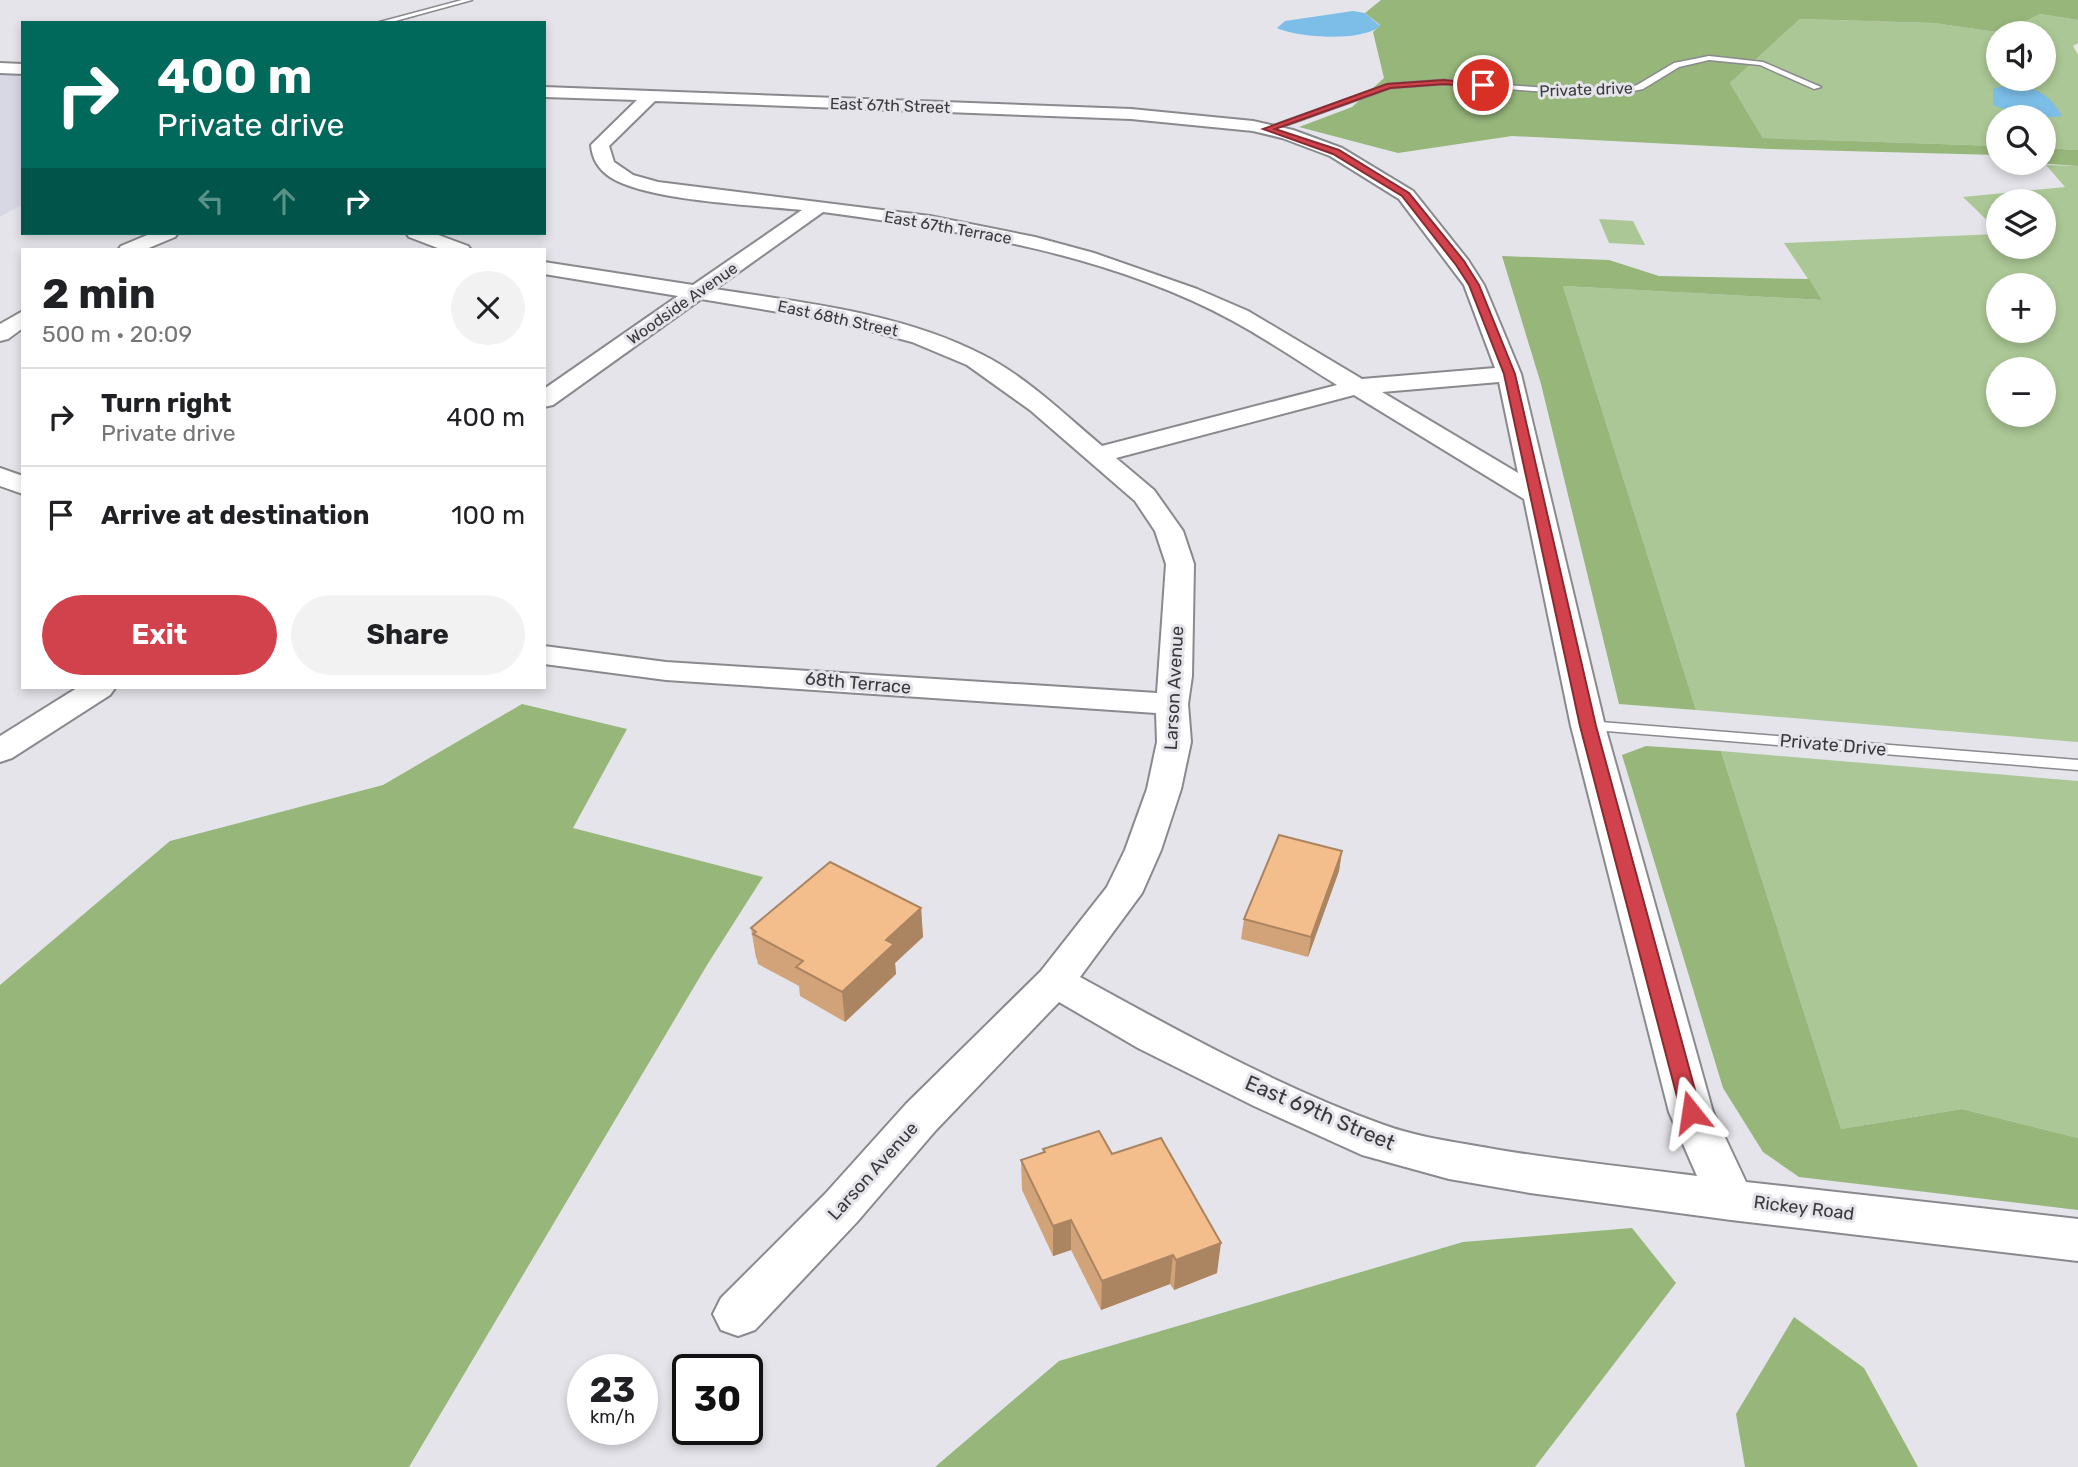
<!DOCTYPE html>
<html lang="en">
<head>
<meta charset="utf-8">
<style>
  :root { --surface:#fff; --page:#f2f2f2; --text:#202124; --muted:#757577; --line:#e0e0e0; --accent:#d2424c }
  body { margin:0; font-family:Rubik,sans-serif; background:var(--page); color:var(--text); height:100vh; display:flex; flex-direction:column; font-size:26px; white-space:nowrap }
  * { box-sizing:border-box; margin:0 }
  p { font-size:23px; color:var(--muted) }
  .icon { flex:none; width:38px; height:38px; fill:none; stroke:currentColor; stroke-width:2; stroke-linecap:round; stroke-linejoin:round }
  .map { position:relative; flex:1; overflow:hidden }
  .details { position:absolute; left:21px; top:248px; width:525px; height:441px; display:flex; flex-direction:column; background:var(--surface); border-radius:0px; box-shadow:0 4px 10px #0003 }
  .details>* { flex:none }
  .guide { position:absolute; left:21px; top:21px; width:525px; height:214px; border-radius:0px; box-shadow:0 4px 10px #0003; background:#00695c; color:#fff; overflow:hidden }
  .tools { position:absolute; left:1986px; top:21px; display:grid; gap:14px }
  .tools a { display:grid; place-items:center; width:70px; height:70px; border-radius:50%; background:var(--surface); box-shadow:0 4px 10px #0003; font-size:35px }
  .speed { position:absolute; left:567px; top:1354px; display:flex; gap:14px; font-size:35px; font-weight:700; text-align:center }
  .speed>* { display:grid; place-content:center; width:91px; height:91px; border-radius:50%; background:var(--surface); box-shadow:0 4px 10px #0003; line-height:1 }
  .speed small { font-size:18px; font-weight:400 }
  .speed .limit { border:4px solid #111; border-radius:10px; background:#fff; color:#111 }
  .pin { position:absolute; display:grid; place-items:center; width:60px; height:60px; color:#fff; margin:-30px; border:4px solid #fff; border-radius:50%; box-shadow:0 2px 7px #0007 }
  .me { position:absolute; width:77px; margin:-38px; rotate:345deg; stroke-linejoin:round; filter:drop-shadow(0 0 5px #0008) }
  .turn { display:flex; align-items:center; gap:24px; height:147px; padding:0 21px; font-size:32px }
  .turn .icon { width:91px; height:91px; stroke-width:2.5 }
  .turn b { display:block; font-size:49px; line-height:60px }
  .lanes { display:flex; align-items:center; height:66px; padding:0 21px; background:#0003; justify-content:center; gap:35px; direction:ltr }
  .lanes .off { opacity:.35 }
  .round { display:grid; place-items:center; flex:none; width:74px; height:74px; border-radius:37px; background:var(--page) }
  .summary { display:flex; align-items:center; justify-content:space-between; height:119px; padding:0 21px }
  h1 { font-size:42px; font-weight:700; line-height:52px }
  .primary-button { display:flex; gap:14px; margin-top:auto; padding:14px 21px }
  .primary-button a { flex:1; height:80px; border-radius:42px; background:var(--accent); color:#fff; font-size:28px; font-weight:700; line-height:80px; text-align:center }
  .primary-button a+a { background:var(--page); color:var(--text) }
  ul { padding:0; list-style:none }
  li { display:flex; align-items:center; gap:21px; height:98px; padding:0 21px; border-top:2px solid var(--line) }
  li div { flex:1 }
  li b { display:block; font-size:26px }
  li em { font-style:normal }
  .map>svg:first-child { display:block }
  .built { fill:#d8d8e5 }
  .green { fill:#abc795; fill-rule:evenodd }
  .forest { fill:#96b67a }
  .water { fill:#7cbee8 }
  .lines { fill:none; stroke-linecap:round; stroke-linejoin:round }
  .service-casing { stroke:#89898e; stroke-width:3 }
  .minor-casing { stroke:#89898e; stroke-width:4 }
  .service { fill:#fff; fill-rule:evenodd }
  .minor { fill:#fff; fill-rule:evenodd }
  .wall { fill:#d2a378 }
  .shaded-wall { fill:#ab8462 }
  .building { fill:#f4bd8c; stroke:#ab8462; stroke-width:2 }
  .route { fill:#d2424c; stroke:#882b31; stroke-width:2 }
  .labels { text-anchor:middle; stroke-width:6; stroke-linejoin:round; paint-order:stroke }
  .far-street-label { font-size:16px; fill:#3a3a3d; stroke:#e4e4ea }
  .street-label { font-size:18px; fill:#3a3a3d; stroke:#e4e4ea }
  .near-street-label { font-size:21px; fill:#3a3a3d; stroke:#e4e4ea }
</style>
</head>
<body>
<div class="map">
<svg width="2078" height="1467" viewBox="0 0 2078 1467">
  <rect width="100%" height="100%" fill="#e4e4ea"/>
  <path class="built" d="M 0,72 L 23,73 L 23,204 L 0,217 Z"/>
  <path class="green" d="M 2040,14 L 2078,20 L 2078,43 L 2073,46 L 2078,55 L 2078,150 L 2044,148 L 2044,117 L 1998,117 L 1998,146 L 1763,138 L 1730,83 L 1800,19 L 1934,23 L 2003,33 ZM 1998,33 L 2044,33 L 2044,79 L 1998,79 Z
    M 2046,165 L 2078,166 L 2078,742 L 1696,710 L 1563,286 L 1822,300 L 1784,243 L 1998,234 L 1998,247 L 2044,247 L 2044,201 L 1998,201 L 1998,231 L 1963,197 L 2065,187 ZM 1998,285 L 2044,285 L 2044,331 L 1998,331 ZM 1998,369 L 2044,369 L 2044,415 L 1998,415 Z
    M 1599,219 L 1633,221 L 1645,245 L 1609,243 Z
    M 1721,751 L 2078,781 L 2078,1138 L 1962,1109 L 1841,1129 Z"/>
  <path class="forest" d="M 1381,0 L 2078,0 L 2078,20 L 2040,14 L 2003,33 L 1934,23 L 1800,19 L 1730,83 L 1763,138 L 1998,146 L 1998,155 L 1770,149 L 1512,136 L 1398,153 L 1299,127 L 1352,107 L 1384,78 L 1373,32 L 1380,25 L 1365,13 Z
    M 2044,148 L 2078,150 L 2078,166 L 2036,163 L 2044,163 Z
    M 1502,256 L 1609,260 L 1659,276 L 1809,279 L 1822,300 L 1563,286 L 1696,710 L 1619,704 L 1541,384 Z
    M 522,704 L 627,729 L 573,828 L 763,877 L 707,965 L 409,1467 L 0,1467 L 0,985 L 170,841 L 383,785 Z
    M 1646,746 L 1721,751 L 1841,1129 L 1962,1109 L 2078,1138 L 2078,1210 L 1799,1177 L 1763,1152 L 1723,1088 L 1622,755 Z
    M 1632,1228 L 1676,1283 L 1535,1467 L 935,1467 L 1059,1361 L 1463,1242 Z
    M 1794,1317 L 1864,1368 L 1918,1467 L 1745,1467 L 1736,1414 Z"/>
  <path class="water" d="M 1353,11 L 1365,13 L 1380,26 C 1362,42 1298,38 1277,28 L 1285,21 Z
    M 2015,85 C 2039,89 2050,95 2062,116 C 2037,120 2017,114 1993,105 L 1993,88 Z"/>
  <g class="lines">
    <defs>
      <path id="service" d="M 462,0 L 472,0 L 388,23 L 376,23 Z
        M 1709,56 L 1763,62 L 1821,87 L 1814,89 L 1760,65 L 1709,60 L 1679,67 L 1643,89 L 1628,92 L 1559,93 L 1444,84 L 1390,88 L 1270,131 L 1263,129 L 1389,84 L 1444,80 L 1559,89 L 1628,88 L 1637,85 L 1674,63 Z
        M 1588,721 L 2078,760 L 2078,770 L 1582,729 L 1580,726 L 1582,723 Z"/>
      <path id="minor" d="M 0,63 L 23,64 L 23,74 L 0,73 Z
        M 544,87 L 1131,109 L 1253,121 L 1293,130 L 1342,148 L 1413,191 L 1468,260 L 1484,285 L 1521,374 L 1605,726 L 1713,1112 L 1746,1182 L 2078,1219 L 2078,1261 L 1731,1220 L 1530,1193 L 1449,1179 L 1362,1155 L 1254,1106 L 1138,1048 L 1059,1002 L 936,1130 L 857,1222 L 755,1330 L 738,1336 L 721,1330 L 713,1314 L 721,1298 L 825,1194 L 906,1104 L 1041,971 L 1107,887 L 1125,850 L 1147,789 L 1157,742 L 1156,713 L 666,680 L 544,664 L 544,646 L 666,662 L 1157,693 L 1166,564 L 1155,531 L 1135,501 L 1030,410 L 967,365 L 912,342 L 833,321 L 701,299 L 553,405 L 544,407 L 544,389 L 678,296 L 544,274 L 544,262 L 693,285 L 802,210 C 754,205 647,201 610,177 C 598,169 592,158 591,145 L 637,100 L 544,97 ZM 655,101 L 1131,119 L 1253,131 L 1282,138 L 1330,156 L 1399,199 L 1464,285 L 1495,368 L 1362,379 L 1248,311 L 1197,289 L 1094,253 L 1035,237 L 930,216 L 658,182 L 633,175 L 614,162 L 609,146 ZM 823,212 C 962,231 1108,253 1233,321 C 1268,340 1303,364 1337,385 L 1102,446 C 1064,414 1028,378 983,355 C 902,313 805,303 715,289 ZM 1499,382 L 1518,473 L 1382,392 ZM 1354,395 L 1524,499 L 1571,726 L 1669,1112 L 1697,1176 C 1627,1167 1557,1160 1488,1148 C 1454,1142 1417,1137 1384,1125 C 1279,1087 1178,1031 1080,977 L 1142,893 L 1161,850 L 1181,789 L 1191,742 L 1188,704 L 1192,676 L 1194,564 L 1183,531 L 1154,490 L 1116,458 Z
        M 152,233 L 178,233 L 175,237 L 144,250 L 118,250 L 121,246 Z
        M 406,233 L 433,233 L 468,246 L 471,250 L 443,250 L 409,237 Z
        M 23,311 L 23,328 L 8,339 L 0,341 L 0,324 Z
        M 0,468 L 23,476 L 23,494 L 0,486 Z
        M 77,688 L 115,688 L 110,695 L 12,758 L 0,762 L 0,736 Z"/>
    </defs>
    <use href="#service" class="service-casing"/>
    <use href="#minor" class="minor-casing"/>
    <use href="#service" class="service"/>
    <use href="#minor" class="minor"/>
  </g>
  <path class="wall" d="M 1342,851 L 1339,871 L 1308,957 L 1241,939 L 1244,919 Z
    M 921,908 L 923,937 L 895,963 L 896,974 L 845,1022 L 800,996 L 799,986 L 758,964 L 757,959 L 756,958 L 751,928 Z
    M 1043,1149 L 1112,1154 L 1217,1273 L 1174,1290 L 1170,1284 L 1101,1310 L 1071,1250 L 1053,1256 L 1022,1190 L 1021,1160 L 1043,1152 Z"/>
  <path class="shaded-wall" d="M 1342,851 L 1339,871 L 1308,957 L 1311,937 Z
    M 921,908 L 923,937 L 895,963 L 896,974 L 845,1022 L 842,992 L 886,940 Z
    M 1071,1220 L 1071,1250 L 1053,1256 L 1053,1226 Z
    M 1221,1243 L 1217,1273 L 1174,1290 L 1176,1260 Z
    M 1173,1255 L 1170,1284 L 1101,1310 L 1102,1281 Z"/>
  <path class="building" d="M 1279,835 L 1342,851 L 1311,937 L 1244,919 Z
    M 830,862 L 921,908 L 886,940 L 894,944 L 842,992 L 796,967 L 803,961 L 753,934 L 756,932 L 751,928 Z
    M 1099,1131 L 1112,1154 L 1161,1138 L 1221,1243 L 1176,1260 L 1173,1255 L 1102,1281 L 1071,1220 L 1053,1226 L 1021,1160 L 1045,1152 L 1043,1149 Z"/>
  <path class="route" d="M 1444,80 L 1487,85 L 1483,87 L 1444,84 L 1390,88 L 1275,129 L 1339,150 L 1409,193 L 1464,261 L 1479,285 L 1515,374 L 1596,726 L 1701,1112 L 1698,1118 L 1691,1121 L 1684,1118 L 1681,1112 L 1580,726 L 1504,374 L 1469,285 L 1456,265 L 1402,196 L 1333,154 L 1263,129 L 1387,84 Z"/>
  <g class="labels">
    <g class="far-street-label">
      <text transform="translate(1586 89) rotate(-2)" y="6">Private drive</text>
      <text transform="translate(890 105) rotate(2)" y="6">East 67th Street</text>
      <text transform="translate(948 227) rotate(10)" y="6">East 67th Terrace</text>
      <text transform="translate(682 303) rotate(-35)" y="6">Woodside Avenue</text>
      <text transform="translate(838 318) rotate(12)" y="6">East 68th Street</text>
    </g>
    <g class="street-label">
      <text transform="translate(858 683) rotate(5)" y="6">68th Terrace</text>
      <text transform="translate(1174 688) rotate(-87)" y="6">Larson Avenue</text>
      <text transform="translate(1833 745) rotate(5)" y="6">Private Drive</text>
      <text transform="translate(873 1171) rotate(-48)" y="6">Larson Avenue</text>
      <text transform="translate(1804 1208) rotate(7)" y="6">Rickey Road</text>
    </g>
    <g class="near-street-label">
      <text transform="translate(1320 1113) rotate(23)" y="7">East 69th Street</text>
    </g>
  </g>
</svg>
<div class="tools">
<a><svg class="icon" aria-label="sound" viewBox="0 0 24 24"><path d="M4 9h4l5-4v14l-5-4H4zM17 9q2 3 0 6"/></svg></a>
<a><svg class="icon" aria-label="search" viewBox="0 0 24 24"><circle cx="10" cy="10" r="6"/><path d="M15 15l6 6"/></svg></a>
<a><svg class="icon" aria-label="layers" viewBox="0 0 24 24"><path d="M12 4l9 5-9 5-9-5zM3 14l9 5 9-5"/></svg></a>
<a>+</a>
<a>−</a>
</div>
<div class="speed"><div>23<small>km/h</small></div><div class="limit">30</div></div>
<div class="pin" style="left:1483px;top:85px;background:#d93025"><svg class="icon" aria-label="arrive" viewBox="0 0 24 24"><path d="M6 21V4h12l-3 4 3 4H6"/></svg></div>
<svg class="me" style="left:1691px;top:1112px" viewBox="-20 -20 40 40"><path d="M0-17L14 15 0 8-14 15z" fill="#d2424c" stroke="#fff" stroke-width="4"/></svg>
<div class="guide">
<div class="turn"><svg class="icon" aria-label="right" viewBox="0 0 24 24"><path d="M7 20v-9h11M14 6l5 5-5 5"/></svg><div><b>400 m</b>Private drive</div></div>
<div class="lanes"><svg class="icon off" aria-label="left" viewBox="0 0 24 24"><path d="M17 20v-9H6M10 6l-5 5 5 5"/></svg><svg class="icon off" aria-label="ahead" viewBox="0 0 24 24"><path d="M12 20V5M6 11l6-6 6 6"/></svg><svg class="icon" aria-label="right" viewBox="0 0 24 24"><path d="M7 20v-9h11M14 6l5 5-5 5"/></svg></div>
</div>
<section class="details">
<div class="summary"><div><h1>2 min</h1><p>500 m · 20:09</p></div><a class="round"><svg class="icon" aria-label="close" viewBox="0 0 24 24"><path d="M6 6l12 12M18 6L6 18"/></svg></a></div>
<ul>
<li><svg class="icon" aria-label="right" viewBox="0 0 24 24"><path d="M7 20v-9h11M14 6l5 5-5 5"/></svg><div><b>Turn right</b><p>Private drive</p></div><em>400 m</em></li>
<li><svg class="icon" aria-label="arrive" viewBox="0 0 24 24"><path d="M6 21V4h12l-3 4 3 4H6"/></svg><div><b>Arrive at destination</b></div><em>100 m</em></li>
</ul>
<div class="primary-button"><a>Exit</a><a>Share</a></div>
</section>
</div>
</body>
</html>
